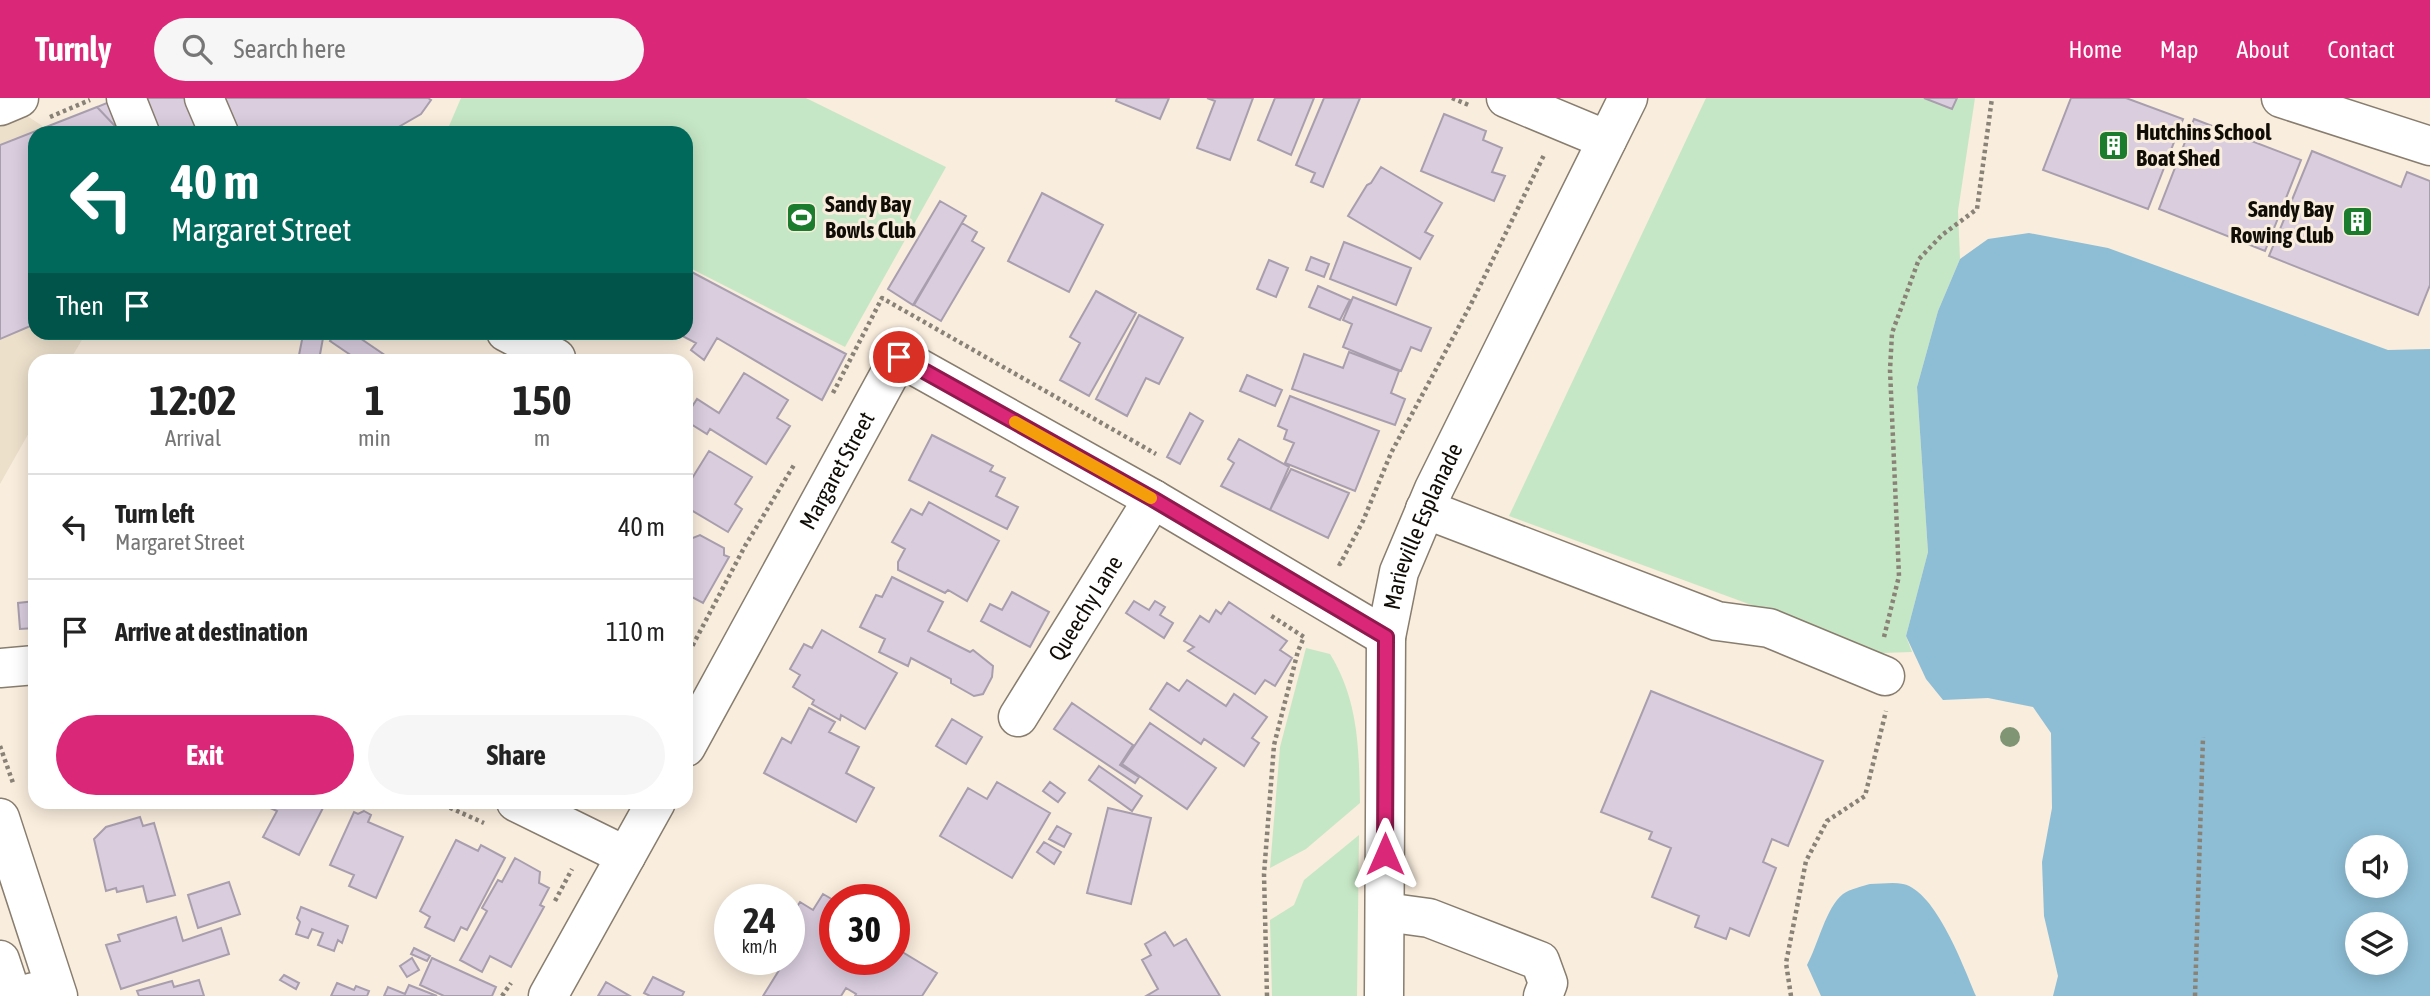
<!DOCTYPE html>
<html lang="en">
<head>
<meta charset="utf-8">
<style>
  :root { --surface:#fff; --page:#f6f6f6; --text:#222; --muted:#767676; --line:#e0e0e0; --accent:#db2777 }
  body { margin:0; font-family:"Asap Condensed",sans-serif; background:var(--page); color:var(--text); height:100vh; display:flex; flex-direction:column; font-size:26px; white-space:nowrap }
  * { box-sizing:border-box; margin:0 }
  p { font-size:23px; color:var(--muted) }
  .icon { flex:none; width:38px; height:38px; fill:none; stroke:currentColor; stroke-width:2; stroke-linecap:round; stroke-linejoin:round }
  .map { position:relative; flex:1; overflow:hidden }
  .sheet { position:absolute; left:28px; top:256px; width:665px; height:455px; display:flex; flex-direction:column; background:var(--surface); border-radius:21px; box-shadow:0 4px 18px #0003 }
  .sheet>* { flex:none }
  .top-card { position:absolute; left:28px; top:28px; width:665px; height:214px; border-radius:21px; box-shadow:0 4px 18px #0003; background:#00695c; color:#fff; overflow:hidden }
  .controls { position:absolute; left:2345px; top:737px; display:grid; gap:14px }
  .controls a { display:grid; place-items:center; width:63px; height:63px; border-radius:50%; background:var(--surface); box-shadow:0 4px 18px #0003; font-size:35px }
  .speed { position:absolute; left:714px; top:786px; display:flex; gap:14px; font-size:35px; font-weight:700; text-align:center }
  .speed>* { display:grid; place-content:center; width:91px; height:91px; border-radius:50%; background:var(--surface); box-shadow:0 4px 18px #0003; line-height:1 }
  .speed small { font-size:18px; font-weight:400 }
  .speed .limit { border:10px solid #d22; background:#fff; color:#111 }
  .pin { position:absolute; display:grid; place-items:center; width:60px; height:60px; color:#fff; margin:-30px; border:4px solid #fff; border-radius:50%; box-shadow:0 2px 7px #0007 }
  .me { position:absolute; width:77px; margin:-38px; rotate:0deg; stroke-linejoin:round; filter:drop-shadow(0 0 5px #0008) }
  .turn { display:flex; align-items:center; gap:24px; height:147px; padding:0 28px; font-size:32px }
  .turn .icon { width:91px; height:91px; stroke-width:2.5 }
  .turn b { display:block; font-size:49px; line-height:60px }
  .then { display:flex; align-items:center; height:66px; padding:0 28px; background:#0003; gap:14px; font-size:26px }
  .eta { display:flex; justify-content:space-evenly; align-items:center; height:119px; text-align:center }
  .eta b { font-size:42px; font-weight:700; line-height:49px }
  .button { display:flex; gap:14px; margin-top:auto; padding:14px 28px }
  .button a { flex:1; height:80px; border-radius:42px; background:var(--accent); color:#fff; font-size:28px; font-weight:700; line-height:80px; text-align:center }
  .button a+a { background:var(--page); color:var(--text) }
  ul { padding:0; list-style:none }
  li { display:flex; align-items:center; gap:21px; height:105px; padding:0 28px; border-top:2px solid var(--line) }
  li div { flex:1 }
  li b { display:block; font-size:26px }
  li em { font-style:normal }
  header { display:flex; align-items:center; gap:42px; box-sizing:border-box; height:98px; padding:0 35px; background:var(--accent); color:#fff }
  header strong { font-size:33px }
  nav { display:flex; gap:38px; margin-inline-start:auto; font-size:24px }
  .search { width:490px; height:63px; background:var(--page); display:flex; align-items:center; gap:18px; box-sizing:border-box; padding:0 24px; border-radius:38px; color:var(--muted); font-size:26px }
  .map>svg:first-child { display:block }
  .commercial { fill:#ece0cb }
  .green { fill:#c6e7c5 }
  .water { fill:#8ebed5; fill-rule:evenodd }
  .building { fill:#d9cdde; stroke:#a89ead; stroke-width:2 }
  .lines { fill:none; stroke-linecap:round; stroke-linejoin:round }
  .minor-casing { stroke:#887d6e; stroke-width:41 }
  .major-casing { stroke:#887d6e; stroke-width:41 }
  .path { stroke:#898276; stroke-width:4.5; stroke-dasharray:3.5 3.5; stroke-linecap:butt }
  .minor { stroke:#fff; stroke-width:38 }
  .major { stroke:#fff; stroke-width:38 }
  .tree { fill:#809574 }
  .route-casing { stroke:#8e194d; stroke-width:18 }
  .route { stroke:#db2777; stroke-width:12 }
  .slow { stroke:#f59e0b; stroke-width:12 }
  .labels { text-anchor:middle; stroke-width:6; stroke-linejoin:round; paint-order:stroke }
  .poi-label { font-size:23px; font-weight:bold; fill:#100d07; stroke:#f9eddd; text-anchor:start }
  .street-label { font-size:23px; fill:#100d07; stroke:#f9eddd }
</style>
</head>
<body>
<header>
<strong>Turnly</strong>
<div class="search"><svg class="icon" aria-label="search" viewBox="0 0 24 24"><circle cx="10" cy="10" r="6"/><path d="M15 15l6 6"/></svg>Search here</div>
<nav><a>Home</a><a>Map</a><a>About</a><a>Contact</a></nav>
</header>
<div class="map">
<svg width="2430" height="898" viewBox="0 0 2430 898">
  <rect width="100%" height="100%" fill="#f9eddd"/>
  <path class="commercial" d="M 0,0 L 44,29 L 97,9 L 115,28 L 35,35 L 35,234 L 86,235 L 70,262 L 35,262 L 35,324 L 0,386 Z"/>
  <path class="green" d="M 461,0 L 806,0 L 946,69 L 845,249 L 686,168 L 686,35 L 446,35 Z
    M 1706,0 L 1975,0 L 1958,113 L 1960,161 L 1938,213 L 1917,289 L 1928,454 L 1906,538 L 1912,554 L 1882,555 L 1509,418 Z
    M 1306,550 L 1330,556 C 1359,603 1359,652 1360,705 L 1306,751 L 1270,770 L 1280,649 Z
    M 1359,737 L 1357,898 L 1272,898 L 1270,822 L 1294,807 L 1304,782 Z"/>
  <path class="water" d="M 2029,135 L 2108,150 L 2388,252 L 2430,251 L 2430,898 L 2053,898 L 2058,878 L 2044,818 L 2042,764 L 2052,710 L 2051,635 L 2033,609 L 1988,600 L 1943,602 L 1926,581 L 1906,538 L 1928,454 L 1917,289 L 1938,213 L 1960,161 L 1988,141 ZM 2357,749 L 2396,749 L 2396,788 L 2357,788 ZM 2357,826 L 2396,826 L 2396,864 L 2357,864 Z
    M 1870,786 C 1881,786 1893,784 1903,786 C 1936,793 1964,870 1976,898 L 1821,898 L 1807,867 C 1818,847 1826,809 1843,796 C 1850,791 1863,788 1870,786 Z"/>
  <path class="building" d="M 119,0 L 428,0 L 431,2 L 421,16 L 388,35 L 118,35 L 115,28 L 97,9 Z
    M 1117,0 L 1169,0 L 1160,21 L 1116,3 Z
    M 1207,0 L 1253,0 L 1230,62 L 1197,50 L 1215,3 Z
    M 1275,0 L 1314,0 L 1291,57 L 1258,42 Z
    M 1324,0 L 1360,0 L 1323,89 L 1311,84 L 1315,75 L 1296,67 Z
    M 1924,0 L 1957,0 L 1952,11 Z
    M 2071,0 L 2126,0 L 2183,21 L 2148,111 L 2043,72 Z
    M 97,9 L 115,28 L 118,35 L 35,35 L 35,226 L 0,241 L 0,47 Z
    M 1444,16 L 1486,33 L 1483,42 L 1502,50 L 1492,74 L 1505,78 L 1494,103 L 1421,73 Z
    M 2194,21 L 2301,62 L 2265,153 L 2159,111 Z
    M 2312,53 L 2401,89 L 2407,74 L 2430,83 L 2430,187 L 2418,217 L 2269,158 Z
    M 1381,69 L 1442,105 L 1425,134 L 1433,138 L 1420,161 L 1348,118 L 1367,87 L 1371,85 Z
    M 1042,95 L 1103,127 L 1069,194 L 1008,163 Z
    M 940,103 L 966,118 L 913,207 L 888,191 Z
    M 962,125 L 977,134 L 972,143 L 984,150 L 941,223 L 914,207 Z
    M 1344,144 L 1411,170 L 1396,207 L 1330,181 Z
    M 1311,159 L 1329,166 L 1324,179 L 1306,172 Z
    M 1269,162 L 1288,170 L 1276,199 L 1257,191 Z
    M 686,171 L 846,256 L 822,302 L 717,240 L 704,262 L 691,252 L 696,245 L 675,234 L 686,234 Z
    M 1318,188 L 1350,202 L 1340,222 L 1309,209 Z
    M 1096,193 L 1136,215 L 1089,298 L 1060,282 L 1080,245 L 1070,239 Z
    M 1353,199 L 1431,230 L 1421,253 L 1411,249 L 1401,273 L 1343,249 L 1352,226 L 1343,222 Z
    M 1139,217 L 1183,240 L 1159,286 L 1146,280 L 1127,318 L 1096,301 Z
    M 336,234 L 351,234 L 392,262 L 358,262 L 330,243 Z
    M 303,237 L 323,240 L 319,262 L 298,262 Z
    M 1349,254 L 1399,273 L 1391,295 L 1405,301 L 1395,327 L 1292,291 L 1304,256 L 1343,270 Z
    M 744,275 L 788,302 L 777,320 L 790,328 L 766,366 L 710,331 L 707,336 L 686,323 L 686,318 L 697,301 L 719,315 Z
    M 1247,277 L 1282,292 L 1275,308 L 1240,293 Z
    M 1290,298 L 1379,333 L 1355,393 L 1285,365 L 1294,345 L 1284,341 L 1287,332 L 1278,328 Z
    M 1190,315 L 1203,323 L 1180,366 L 1167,359 Z
    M 932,337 L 993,368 L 990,373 L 1005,380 L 996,398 L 1018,409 L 1007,431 L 909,382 Z
    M 1239,341 L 1289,369 L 1270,412 L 1221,388 L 1234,365 L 1228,361 Z
    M 709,353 L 752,379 L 735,406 L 742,411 L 728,434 L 686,409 L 686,390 Z
    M 1291,371 L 1349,395 L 1328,440 L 1270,412 Z
    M 929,404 L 999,443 L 967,503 L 948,492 L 945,495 L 898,472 L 898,464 L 905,451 L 892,444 L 911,411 L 922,417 Z
    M 686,436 L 693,440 L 700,437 L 724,450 L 724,457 L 729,459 L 703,505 L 686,496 Z
    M 892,479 L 943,504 L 928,533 L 970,554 L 973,552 L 993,568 L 992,579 L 983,596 L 974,598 L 951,585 L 951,581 L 911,560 L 908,568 L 879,554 L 885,541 L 860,529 L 876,497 L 882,499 Z
    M 1012,494 L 1049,514 L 1030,549 L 981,523 L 990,506 L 1002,512 Z
    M 35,503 L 35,530 L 20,531 L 18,505 Z
    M 1134,503 L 1149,512 L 1155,503 L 1165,509 L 1160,517 L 1173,525 L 1164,540 L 1126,515 Z
    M 1229,504 L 1287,543 L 1280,552 L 1292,560 L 1275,588 L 1265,582 L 1255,596 L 1188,553 L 1194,549 L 1184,543 L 1200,518 L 1209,524 L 1216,512 L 1221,516 Z
    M 822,532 L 897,575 L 865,631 L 841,617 L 840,622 L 812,606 L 814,602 L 793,589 L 800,577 L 790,571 L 804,546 L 812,550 Z
    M 1187,582 L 1226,608 L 1234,596 L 1267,619 L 1252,640 L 1259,645 L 1244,668 L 1204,641 L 1201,646 L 1150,611 L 1167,585 L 1179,593 Z
    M 1651,593 L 1823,663 L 1788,748 L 1772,741 L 1763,764 L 1776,770 L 1749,838 L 1730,830 L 1726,841 L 1695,829 L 1699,818 L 1652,799 L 1671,750 L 1649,741 L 1652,734 L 1601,714 Z
    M 1072,605 L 1133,647 L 1120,667 L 1139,679 L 1135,685 L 1054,631 Z
    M 809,610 L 835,624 L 829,634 L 859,649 L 846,675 L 874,690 L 856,724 L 764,675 L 782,640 L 791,645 Z
    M 952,621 L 982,639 L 966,666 L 936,648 Z
    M 1150,625 L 1216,670 L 1187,711 L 1122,666 Z
    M 1099,668 L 1142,698 L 1132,713 L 1089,682 Z
    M 997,684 L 1050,715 L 1012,780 L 940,738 L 968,690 L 987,701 Z
    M 1050,684 L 1065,695 L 1058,704 L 1043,693 Z
    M 257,704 L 326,704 L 299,757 L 263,739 L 277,713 Z
    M 1108,710 L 1151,720 L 1131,806 L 1087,795 Z
    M 364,713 L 371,717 L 368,724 L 403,739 L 376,800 L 349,788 L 354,777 L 330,767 L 354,714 L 358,716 Z
    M 140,719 L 143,728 L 154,725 L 175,797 L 147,804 L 143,788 L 117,794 L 116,790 L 106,793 L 94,741 L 106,729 Z
    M 1057,728 L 1071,736 L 1064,749 L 1049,741 Z
    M 456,742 L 478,753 L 481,747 L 505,760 L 467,832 L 461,829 L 454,843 L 425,829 L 430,819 L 420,813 Z
    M 1044,744 L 1061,754 L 1054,766 L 1037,754 Z
    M 515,760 L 540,774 L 539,785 L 549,790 L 540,807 L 544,809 L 511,869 L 490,858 L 482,874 L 460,862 L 487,813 L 482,810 L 498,782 L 502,784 Z
    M 229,784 L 240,816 L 198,830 L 188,797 Z
    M 823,796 L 835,803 L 835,861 L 894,861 L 894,849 L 937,875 L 922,898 L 855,898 L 856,896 L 846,890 L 841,898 L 763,898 L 786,861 L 789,861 L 789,856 L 794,848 L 789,845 L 789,821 L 800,804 L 813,812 Z
    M 301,809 L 348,828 L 342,845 L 338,842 L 334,853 L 318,847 L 323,835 L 312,831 L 308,840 L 296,836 L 300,824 L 297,820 Z
    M 176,819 L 183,843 L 221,830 L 229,856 L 121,891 L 106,847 L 120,843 L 118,837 Z
    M 1165,834 L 1174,848 L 1186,841 L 1220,898 L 1146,898 L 1158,891 L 1142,862 L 1151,857 L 1145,846 Z
    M 414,850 L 430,858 L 427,863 L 411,856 Z
    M 412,860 L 419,872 L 407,879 L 400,868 Z
    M 432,860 L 496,889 L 492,898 L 444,898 L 420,887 Z
    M 284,877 L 299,885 L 296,891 L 280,882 Z
    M 653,879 L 684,894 L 682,898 L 650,898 L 644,895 Z
    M 199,882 L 204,898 L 139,898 L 137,893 L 172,883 L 174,889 Z
    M 606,884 L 630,898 L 598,898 Z
    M 337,885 L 354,892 L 356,888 L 369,893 L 367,898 L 331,898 Z
    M 409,887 L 437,898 L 384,898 L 388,889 L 405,896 Z"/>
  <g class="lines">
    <defs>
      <g id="minor">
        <path d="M 126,0 L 140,35"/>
        <path d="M 204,0 L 219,35"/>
        <path d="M 1506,0 L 1607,42"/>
        <path d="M 2281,0 L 2430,48"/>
        <path d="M 0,8 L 19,0"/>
        <path d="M 506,234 L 556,260"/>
        <path d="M 1425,411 L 1717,523 L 1769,530 L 1885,578"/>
        <path d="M 0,570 L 35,567"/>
        <path id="s1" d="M 1018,619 L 1153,401"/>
        <path id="s2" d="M 686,649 L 899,259 L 1153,401 L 1386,539"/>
        <path d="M 516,704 L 626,758"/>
        <path d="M 1385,814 L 1429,820 L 1540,863 L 1548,885 L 1543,898"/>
        <path d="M 548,898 L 656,704"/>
        <path id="s3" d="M 1384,898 L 1386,539 L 1399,474 L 1434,391 L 1628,0"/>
      </g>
      <path id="major" d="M 0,720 L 58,898
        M 0,862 L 12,898
        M 18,898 L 55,889"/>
    </defs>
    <use href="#minor" class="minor-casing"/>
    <use href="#major" class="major-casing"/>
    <path class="path" d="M 1452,0 L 1471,8
      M 50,19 L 90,2
      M 833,295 L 882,200 L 1156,356
      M 1338,465 L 1340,466 L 1363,423 L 1391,355 L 1471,206 L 1544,57
      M 1884,539 L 1899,478 L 1890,272 L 1892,235 L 1919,161 L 1942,137 L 1977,111 L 1992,0
      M 686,560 L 745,448 L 794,367
      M 0,648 L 13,685
      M 437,704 L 484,725
      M 555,803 L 572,771
      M 502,898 L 511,885
      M 1267,898 L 1264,776 L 1274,647 L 1298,553 L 1304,539 L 1270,517
      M 1791,898 L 1786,865 L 1806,763 L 1827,723 L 1865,698 L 1886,613
      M 2195,898 L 2203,639"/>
    <use href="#minor" class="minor"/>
    <use href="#major" class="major"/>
  </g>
  <circle class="tree" cx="2010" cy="639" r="10"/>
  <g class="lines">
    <defs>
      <path id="route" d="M 899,259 L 1153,401 L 1386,539 L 1385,756"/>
    </defs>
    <use href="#route" class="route-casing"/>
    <use href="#route" class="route"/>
    <path class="slow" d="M 1015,324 L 1151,400"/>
  </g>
  <defs>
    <symbol id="building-square" viewBox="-11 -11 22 22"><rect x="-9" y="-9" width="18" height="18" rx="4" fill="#1c7c2e" stroke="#f9eddd"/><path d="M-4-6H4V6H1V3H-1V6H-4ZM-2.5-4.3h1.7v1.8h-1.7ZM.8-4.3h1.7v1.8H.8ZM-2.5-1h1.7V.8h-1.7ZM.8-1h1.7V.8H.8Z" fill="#fff"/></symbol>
    <symbol id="stadium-square" viewBox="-11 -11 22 22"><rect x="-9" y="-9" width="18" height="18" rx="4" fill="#1c7c2e" stroke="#f9eddd"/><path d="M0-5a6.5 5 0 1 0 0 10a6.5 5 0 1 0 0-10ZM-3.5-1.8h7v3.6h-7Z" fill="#fff"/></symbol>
  </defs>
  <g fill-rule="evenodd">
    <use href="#building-square" x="2096" y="30" width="35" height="35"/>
    <use href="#stadium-square" x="784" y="102" width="35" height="35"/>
    <use href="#building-square" x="2340" y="106" width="35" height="35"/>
  </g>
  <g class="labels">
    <g class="poi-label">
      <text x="2136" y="42">Hutchins School<tspan x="2136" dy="26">Boat Shed</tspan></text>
      <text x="825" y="114">Sandy Bay<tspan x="825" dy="26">Bowls Club</tspan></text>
      <text x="2334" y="119" text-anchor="end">Sandy Bay<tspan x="2334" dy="26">Rowing Club</tspan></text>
    </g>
    <g class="street-label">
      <text dy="8" stroke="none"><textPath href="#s2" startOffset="315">Margaret Street</textPath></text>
      <text dy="8" stroke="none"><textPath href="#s3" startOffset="476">Marieville Esplanade</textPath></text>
      <text dy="8" stroke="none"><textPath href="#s1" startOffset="128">Queechy Lane</textPath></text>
    </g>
  </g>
</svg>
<div class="controls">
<a><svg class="icon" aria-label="sound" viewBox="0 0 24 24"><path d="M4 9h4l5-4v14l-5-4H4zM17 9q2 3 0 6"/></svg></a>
<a><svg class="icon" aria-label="layers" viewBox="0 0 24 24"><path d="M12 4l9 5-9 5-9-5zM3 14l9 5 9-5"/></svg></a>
</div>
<div class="speed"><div>24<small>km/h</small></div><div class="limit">30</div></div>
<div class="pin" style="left:899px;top:259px;background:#d93025"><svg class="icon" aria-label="arrive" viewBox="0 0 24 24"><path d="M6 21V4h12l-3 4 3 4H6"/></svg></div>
<svg class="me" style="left:1385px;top:756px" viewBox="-20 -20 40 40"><path d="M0-17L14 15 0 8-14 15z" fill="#db2777" stroke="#fff" stroke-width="4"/></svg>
<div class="top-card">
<div class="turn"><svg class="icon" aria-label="left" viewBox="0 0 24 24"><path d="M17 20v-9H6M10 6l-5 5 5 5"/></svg><div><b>40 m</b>Margaret Street</div></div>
<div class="then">Then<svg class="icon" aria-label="arrive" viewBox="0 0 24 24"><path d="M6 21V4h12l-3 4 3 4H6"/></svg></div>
</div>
<section class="sheet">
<div class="eta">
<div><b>12:02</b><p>Arrival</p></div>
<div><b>1</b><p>min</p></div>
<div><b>150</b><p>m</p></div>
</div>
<ul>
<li><svg class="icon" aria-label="left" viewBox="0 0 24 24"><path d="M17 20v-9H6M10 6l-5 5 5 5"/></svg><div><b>Turn left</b><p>Margaret Street</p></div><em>40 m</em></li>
<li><svg class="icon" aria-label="arrive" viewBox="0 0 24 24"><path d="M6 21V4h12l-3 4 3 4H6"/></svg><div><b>Arrive at destination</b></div><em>110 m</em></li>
</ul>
<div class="button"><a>Exit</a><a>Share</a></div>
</section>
</div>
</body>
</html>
